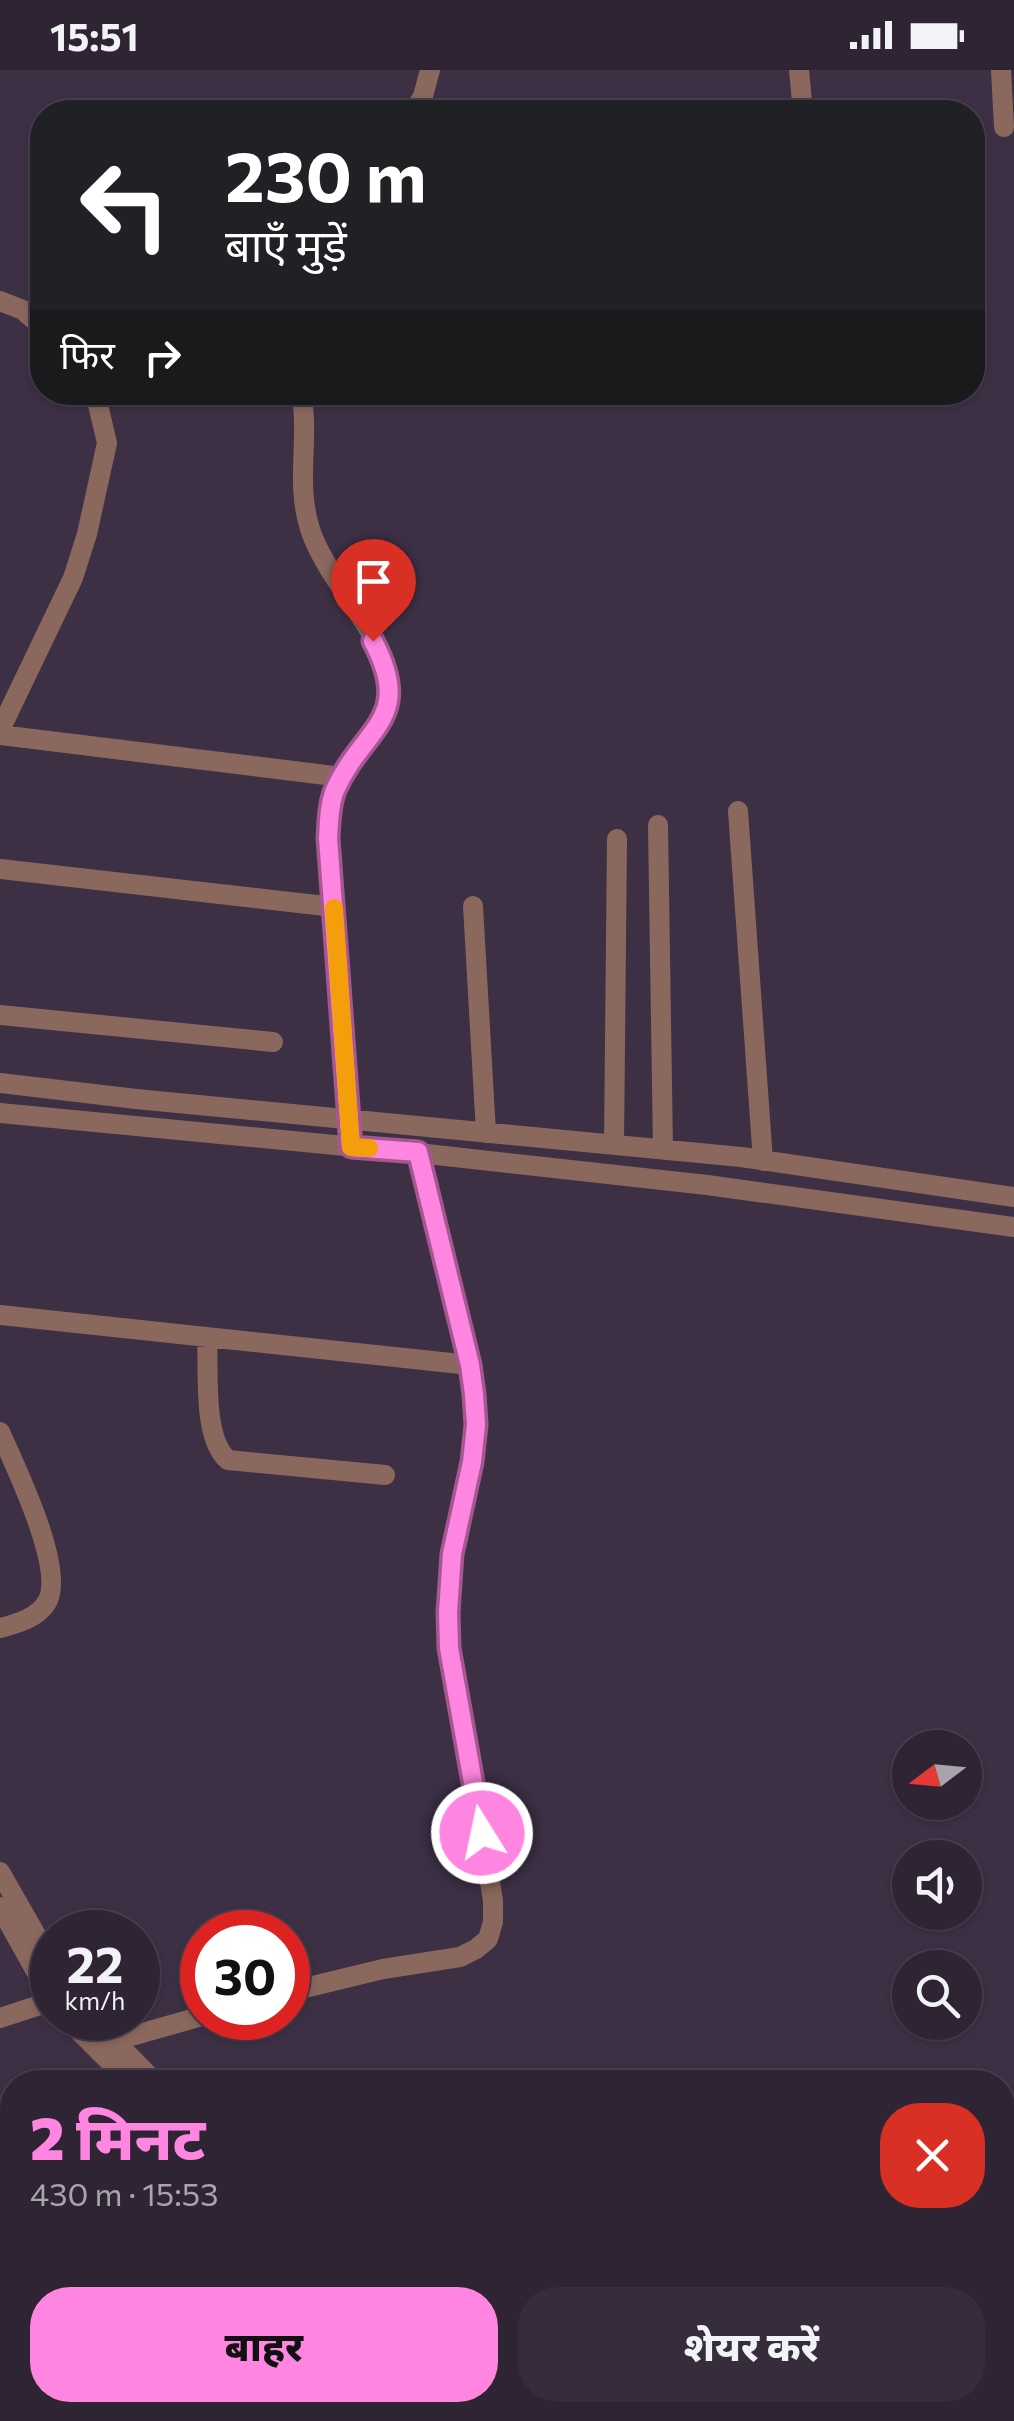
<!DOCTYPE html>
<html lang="hi">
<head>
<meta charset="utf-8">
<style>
  :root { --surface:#2e2434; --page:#362c3c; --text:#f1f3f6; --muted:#a7a4ac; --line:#49414f; --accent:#fe86e0 }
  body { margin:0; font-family:Commissioner,"Noto Sans Devanagari",sans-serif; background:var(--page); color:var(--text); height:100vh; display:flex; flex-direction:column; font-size:38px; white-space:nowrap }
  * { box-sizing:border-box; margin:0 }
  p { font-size:32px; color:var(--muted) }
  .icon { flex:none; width:55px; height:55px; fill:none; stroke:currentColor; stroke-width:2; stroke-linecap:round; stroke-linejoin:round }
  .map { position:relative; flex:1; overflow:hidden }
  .panel { position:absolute; left:0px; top:2000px; width:1015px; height:352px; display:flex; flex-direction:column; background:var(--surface); border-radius:40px 40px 0 0; box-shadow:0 2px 8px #0004,0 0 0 2px var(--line) }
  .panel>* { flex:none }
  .top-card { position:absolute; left:30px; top:30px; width:955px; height:305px; border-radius:40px; box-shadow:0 2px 8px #0004,0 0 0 2px var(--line); background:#202124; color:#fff; overflow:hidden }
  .needle { width:65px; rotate:254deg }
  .controls { position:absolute; left:892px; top:1660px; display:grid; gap:20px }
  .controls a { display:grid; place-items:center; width:90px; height:90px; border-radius:50%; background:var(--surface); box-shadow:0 2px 8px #0004,0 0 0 2px var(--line); font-size:50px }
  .speed { position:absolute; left:30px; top:1840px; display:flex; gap:20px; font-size:50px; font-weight:700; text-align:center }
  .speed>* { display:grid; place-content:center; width:130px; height:130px; border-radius:50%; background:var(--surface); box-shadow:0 2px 8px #0004,0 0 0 2px var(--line); line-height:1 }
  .speed small { font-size:25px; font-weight:400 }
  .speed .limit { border:15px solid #d22; background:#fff; color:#111 }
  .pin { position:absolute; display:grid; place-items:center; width:85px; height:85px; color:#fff; margin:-102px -42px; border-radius:50% 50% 50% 0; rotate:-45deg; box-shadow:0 0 10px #0007 }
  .pin .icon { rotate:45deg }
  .me { position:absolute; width:110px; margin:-55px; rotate:350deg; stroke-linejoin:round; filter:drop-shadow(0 0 8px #0008) }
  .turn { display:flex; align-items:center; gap:35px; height:210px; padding:0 30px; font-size:45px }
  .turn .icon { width:130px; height:130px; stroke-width:2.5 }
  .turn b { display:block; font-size:70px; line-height:85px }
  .then { display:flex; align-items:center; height:95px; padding:0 30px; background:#0003; gap:20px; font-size:38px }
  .round { display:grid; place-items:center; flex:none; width:105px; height:105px; border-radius:40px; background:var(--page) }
  .overview { display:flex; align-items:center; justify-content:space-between; height:170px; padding:0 30px }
  h1 { font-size:60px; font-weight:800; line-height:75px; color:var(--accent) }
  .cta { display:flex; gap:20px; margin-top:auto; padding:20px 30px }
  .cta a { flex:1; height:115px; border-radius:40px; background:var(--accent); color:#111; font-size:40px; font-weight:800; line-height:115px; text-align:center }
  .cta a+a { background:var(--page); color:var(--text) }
  .status { display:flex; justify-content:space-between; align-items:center; height:70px; padding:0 50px; background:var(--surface); direction:ltr }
  .status svg { height:28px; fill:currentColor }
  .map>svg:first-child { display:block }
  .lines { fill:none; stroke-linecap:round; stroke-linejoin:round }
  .minor { stroke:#8b685e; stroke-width:20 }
  .route-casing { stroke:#a55792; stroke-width:25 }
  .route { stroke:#fe86e0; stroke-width:18 }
  .slow { stroke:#f59e0b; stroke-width:18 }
</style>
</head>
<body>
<div class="status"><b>15:51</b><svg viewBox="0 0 49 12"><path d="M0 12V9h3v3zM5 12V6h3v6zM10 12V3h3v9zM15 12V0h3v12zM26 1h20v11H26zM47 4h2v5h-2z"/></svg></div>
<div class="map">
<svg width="1014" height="2351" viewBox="0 0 1014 2351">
  <rect width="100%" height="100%" fill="#3d3045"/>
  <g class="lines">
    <path class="minor" d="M 799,0 L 803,42
      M 1001,0 L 1004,57
      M 414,42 L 423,26 L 430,0
      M 0,231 L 23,240 L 42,257
      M 301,322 C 310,370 295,412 310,459 C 326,510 387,566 390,615 C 393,658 349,686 334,722 C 328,737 329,753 328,768 L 350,1060
      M 0,660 L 73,508 L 87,464 L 107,373 L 95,322
      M 0,665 L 342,707
      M 738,741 L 763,1091
      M 658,755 L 663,1080
      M 0,799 L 334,837
      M 473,836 L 486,1063
      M 0,945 L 273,972
      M 0,1013 L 136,1029 L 741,1087 L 1014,1127
      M 0,1043 L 418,1083 L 707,1115 L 1014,1157
      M 614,1075 L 617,769
      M 0,1245 L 470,1295
      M 207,1267 C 209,1300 202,1368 228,1390 L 385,1405
      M 0,1362 C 15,1396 66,1500 47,1532 C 38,1548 16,1554 0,1558
      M 0,1802 L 52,1893
      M 0,1837 L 52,1930
      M 288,1922 L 383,1899 L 460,1887 L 476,1879 L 488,1869 L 493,1852 L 493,1830 L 449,1578 L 452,1484 L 472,1392 L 475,1355 L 470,1295 L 418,1083
      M 0,1948 L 52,1931
      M 66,1948 L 130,2012
      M 92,1948 L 155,2012
      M 114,1971 L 202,1946
      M 476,2340 L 493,2351
      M 523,2340 L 549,2351
      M 399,2351 L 419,2340"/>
  </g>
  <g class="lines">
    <defs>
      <path id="route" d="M 373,571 C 415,650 363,657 335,720 C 329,735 329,752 328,768 L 351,1077 L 418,1082 L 470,1295 L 474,1324 L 476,1355 L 472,1392 L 452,1484 L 448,1542 L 449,1578 L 482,1763"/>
    </defs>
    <use href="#route" class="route-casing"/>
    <use href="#route" class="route"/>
    <path class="slow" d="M 334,838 L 351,1077 L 369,1078"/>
  </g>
</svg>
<div class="controls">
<a><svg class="needle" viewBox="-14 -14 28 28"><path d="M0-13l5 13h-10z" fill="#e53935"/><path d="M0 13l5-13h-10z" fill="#a7a4ac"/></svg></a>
<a><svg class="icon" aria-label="sound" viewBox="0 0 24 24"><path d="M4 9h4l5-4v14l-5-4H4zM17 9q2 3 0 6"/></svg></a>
<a><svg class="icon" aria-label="search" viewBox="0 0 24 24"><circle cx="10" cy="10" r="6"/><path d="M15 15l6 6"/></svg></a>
</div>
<div class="speed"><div>22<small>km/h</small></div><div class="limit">30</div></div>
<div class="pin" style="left:373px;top:571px;background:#d93025"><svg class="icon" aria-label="arrive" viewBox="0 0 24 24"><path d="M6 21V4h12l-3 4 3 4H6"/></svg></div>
<svg class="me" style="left:482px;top:1763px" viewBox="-20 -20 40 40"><circle r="17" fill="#fe86e0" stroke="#fff" stroke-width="3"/><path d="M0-11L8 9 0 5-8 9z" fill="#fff"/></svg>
<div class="top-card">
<div class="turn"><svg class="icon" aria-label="left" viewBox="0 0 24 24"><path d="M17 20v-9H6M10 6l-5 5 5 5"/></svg><div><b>230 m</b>बाएँ मुड़ें</div></div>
<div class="then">फिर<svg class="icon" aria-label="right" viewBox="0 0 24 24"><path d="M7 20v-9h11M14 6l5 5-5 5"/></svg></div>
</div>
<section class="panel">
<div class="overview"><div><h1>2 मिनट</h1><p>430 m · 15:53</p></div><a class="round" style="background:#d93025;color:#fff"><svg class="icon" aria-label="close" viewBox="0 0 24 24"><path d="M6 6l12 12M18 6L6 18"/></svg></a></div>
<div class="cta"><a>बाहर</a><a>शेयर करें</a></div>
</section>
</div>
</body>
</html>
